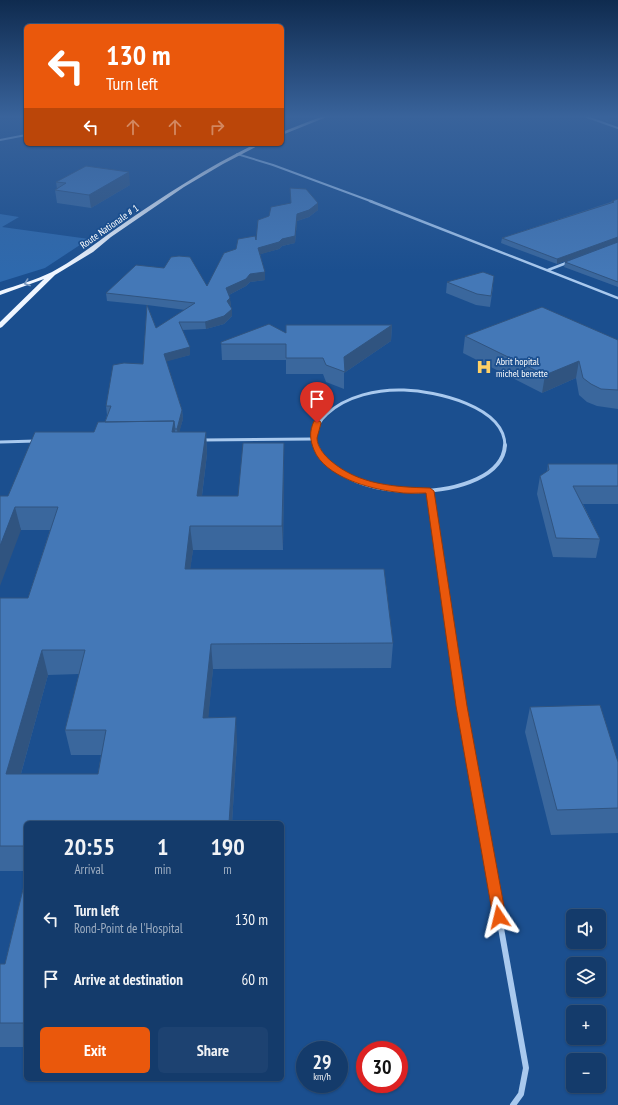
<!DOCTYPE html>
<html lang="en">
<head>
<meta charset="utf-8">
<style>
  :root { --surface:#143b6b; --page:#1d4271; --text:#f1f3f6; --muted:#9dadc1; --line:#33557e; --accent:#ea580c }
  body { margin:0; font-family:"PT Sans Narrow",sans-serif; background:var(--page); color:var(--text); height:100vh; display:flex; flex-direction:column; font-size:15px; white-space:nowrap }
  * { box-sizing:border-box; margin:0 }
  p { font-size:13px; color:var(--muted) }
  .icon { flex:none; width:22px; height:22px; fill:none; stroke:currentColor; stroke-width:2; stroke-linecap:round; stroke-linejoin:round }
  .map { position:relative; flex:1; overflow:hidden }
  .drawer { position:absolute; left:24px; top:821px; width:260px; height:260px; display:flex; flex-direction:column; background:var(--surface); border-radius:6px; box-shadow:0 1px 3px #0004,0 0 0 1px var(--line) }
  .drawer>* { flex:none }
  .top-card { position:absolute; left:24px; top:24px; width:260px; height:122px; border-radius:6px; box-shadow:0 1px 3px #0004,0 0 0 1px var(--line); background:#ea580c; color:#fff; overflow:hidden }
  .fabs { position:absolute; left:566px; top:909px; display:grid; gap:8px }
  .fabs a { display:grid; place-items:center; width:40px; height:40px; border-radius:6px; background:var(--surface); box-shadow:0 1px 3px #0004,0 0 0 1px var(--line); font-size:20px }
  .speed { position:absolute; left:296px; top:1041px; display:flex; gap:8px; font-size:20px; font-weight:700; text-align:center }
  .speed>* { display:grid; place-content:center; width:52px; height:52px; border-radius:50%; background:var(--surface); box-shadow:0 1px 3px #0004,0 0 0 1px var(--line); line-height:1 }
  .speed small { font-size:10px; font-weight:400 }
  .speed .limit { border:6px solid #d22; background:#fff; color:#111 }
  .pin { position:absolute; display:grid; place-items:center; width:34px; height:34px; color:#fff; margin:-41px -17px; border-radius:50% 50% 50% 0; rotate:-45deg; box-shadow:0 0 4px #0007 }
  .pin .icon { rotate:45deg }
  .me { position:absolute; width:44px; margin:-22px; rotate:350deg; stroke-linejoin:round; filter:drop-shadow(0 0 3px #0008) }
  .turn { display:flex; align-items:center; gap:14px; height:84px; padding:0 16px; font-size:18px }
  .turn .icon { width:52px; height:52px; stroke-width:2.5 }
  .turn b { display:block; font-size:28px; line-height:34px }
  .lanes { display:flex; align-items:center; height:38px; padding:0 16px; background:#0003; justify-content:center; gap:20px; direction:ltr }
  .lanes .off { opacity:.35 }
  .eta { display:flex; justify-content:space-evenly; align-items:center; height:68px; text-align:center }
  .eta b { font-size:24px; font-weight:700; line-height:28px }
  .button { display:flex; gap:8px; margin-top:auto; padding:8px 16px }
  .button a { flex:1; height:46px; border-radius:6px; background:var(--accent); color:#fff; font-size:16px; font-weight:700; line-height:46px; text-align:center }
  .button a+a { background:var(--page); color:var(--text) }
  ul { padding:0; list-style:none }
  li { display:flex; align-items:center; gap:12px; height:60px; padding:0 16px }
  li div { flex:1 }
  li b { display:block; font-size:15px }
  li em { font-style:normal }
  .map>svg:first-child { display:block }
  .green { fill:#2e69ad }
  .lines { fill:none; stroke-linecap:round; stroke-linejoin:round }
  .minor-far5 { stroke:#a9c9ee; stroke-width:2 }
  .minor-far4 { stroke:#a9c9ee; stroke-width:2.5 }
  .minor-far3 { stroke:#a9c9ee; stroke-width:3 }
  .minor-far2 { stroke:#a9c9ee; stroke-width:4 }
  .minor-far1 { stroke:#a9c9ee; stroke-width:5 }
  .minor { stroke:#a9c9ee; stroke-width:6 }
  .primary { fill:#f0f6ff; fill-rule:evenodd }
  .wall { fill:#3a679d; fill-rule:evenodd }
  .shaded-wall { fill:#305480 }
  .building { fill:#4478b7; stroke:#305480; fill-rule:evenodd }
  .oneway { stroke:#7b9ac1 }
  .route { fill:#ea580c; stroke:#983908 }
  .labels { text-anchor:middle; stroke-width:3.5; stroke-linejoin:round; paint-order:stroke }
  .far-street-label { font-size:10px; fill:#fff; stroke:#1b4f8f }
  .far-poi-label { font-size:10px; fill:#fff; stroke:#1b4f8f; text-anchor:start }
</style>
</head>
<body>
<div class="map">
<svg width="618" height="1105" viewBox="0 0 618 1105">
  <rect width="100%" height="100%" fill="#1b4f8f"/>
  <path class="green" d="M 0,214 L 19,217 L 2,227 L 89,239 L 45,268 L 0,282 Z"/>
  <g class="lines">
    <path class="minor-far5" d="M 584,116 L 618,128
      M 0,140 L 26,135
      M 237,154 L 273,165 L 373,202"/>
    <path class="minor-far4" d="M 370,201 L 618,298
      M 548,270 L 569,262"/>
    <path class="minor-far3" d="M 202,440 L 313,439
      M 0,442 L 36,441
      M 317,446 C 312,433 317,423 327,414 C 346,396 378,389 404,390 C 435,391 505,406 505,446"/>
    <path class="minor-far2" d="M 316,445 C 321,455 327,463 335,469 C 370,496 438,497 477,479 C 492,472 504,462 505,445
      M 430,491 L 449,618"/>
    <path class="minor-far1" d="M 449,617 L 462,706 L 485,834"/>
    <path class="minor" d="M 484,833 L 526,1068 L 521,1094 L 513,1105"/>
    <path class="primary" d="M 323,116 L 329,116 L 282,135 L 282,132 Z
      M 255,144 L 261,144 L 223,164 L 184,187 L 111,237 L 93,252 L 55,275 L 2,327 L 0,328 L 0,322 L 44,279 L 0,295 L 0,291 C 17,285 36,280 52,272 C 76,259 97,242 120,226 C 165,195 206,168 255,144 Z"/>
  </g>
  <path class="wall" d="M 598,116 L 618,116 L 618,120 L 608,122 L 598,118 Z
    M 56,182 L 130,185 L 91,208 L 57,203 L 55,190 L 57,189 Z
    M 290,188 L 318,210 L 309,217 L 297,221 L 295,243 L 282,246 L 279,249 L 260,254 L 265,280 L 250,282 L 246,286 L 229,295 L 231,306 L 230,306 L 232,309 L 232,316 L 224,324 L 206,329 L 182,330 L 190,355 L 166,361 L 182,410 L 183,419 L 179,432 L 206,432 L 207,454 L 202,496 L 238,496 L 284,443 L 284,465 L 283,550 L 193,550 L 190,569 L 393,643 L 391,668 L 213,669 L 208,717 L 237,742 L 232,823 L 26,823 L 26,871 L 0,871 L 0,598 L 28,598 L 50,530 L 21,530 L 8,496 L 94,432 L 105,422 L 107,415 L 106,406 L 143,364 L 147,305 L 107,301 L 106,293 L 207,286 L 236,249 L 256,240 L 269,216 L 291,203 ZM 147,305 L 178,309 L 185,310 L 156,328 ZM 79,674 L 65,730 L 71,755 L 101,755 L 98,774 L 21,774 L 48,675 Z
    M 618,199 L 618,242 L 557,264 L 501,243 L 502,238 L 611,202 L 612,201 Z
    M 618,242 L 618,287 L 564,267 L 565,262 Z
    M 447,282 L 493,287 L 490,307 L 476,305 L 446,293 Z
    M 392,325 L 391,341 L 344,373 L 344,389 L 326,382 L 323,374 L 286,374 L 286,360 L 222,360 L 221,342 L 286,333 Z
    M 465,336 L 618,340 L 618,409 L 597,406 L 587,402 L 579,395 L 576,378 L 542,393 L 463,353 Z
    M 548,464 L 618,464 L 618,504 L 583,504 L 600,539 L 596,558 L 553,557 L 537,494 L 540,476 L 547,472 Z
    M 530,707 L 618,762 L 618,833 L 551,835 L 525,732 Z
    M 26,877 L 26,1047 L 0,1047 L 0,964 L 5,964 Z"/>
  <path class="shaded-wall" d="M 610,116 L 618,116 L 618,120 L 608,122 Z
    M 129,172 L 130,185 L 91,208 L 89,195 Z
    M 318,203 L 318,210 L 309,217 L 297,221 L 295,243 L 282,246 L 279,249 L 258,255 L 258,248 L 297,214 Z
    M 618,237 L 618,242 L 557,264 L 557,259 Z
    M 265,272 L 265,280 L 250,282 L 246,286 L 227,296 L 226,288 L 250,274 Z
    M 230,298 L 231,306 L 228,308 L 227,301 Z
    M 232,309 L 232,316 L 224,324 L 206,329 L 205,322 Z
    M 392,325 L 391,341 L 344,373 L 344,357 Z
    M 190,347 L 190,355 L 165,362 L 164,354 Z
    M 579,361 L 576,378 L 542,393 L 545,375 Z
    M 182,410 L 183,419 L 178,437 L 177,429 Z
    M 174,421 L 176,443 L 172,432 Z
    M 206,432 L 207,454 L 199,519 L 197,496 Z
    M 284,443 L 284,465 L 283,550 L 282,526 Z
    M 15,507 L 21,530 L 0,586 L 0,546 Z
    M 190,526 L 193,550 L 187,593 L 185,569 Z
    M 211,644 L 213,669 L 206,743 L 203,718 Z
    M 42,650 L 48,675 L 14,799 L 6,774 Z
    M 236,717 L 237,742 L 232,823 L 229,823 Z"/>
  <path class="building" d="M 86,166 L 129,172 L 89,195 L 55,190 L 66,183 L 56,182 Z
    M 290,188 L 306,189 L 318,203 L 309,210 L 297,214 L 295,236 L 282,239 L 279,242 L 258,248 L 265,272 L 250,274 L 246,279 L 226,288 L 230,298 L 227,301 L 232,309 L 224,316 L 205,322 L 179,322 L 190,347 L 164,354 L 182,410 L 177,429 L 175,429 L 174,421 L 105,422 L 111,406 L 106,406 L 113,365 L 124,363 L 143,364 L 147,305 L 156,328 L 195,303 L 106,293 L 136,265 L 164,268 L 171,257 L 179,256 L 190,257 L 207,286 L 224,253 L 236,249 L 238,239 L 255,236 L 256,240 L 258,220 L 269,216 L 271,207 L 291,203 Z
    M 618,199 L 618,237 L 557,259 L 502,238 L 614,202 L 612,201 Z
    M 618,242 L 618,282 L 565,262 Z
    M 483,272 L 494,276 L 491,296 L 477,294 L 447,282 Z
    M 542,307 L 618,340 L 618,390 L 601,389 L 591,384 L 583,378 L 579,361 L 545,375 L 465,336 Z
    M 269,324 L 286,333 L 286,325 L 392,325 L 344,357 L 345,372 L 326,365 L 323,358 L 286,358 L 286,344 L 221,344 L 221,342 Z
    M 174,421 L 172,432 L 206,432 L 197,496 L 238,496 L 243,443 L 284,443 L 282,526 L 190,526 L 185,569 L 384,569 L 393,643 L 211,644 L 203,718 L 236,717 L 229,823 L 26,823 L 26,846 L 0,846 L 0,598 L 28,598 L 58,507 L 15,507 L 0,546 L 0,496 L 8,496 L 35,432 L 94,432 L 98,422 ZM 42,650 L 85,650 L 65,730 L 106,730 L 98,774 L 6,774 Z
    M 548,464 L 618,464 L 618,486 L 573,486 L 600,539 L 556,538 L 540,476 L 549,470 Z
    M 600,705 L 618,762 L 618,808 L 557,810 L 530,707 Z
    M 26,877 L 26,1023 L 0,1023 L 0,964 L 5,964 Z"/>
  <defs><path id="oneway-chevron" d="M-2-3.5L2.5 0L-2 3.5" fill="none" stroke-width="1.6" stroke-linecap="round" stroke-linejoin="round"/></defs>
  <use class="oneway" href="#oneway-chevron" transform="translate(27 283) rotate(160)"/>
  <linearGradient id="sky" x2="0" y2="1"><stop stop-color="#0f2b4f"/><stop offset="0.43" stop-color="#39639b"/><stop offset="1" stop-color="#39639b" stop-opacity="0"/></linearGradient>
  <rect width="618" height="271" fill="url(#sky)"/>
  <path class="route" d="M 314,421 L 320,421 L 321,423 C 320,428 318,433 317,438 C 317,447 325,456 331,461 C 359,485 395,487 430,488 L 434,491 L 467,706 L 506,917 L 504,922 L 499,923 L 495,922 L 493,917 L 456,706 L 426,493 C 416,493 406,494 396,492 C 370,489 325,477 314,450 C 310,440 309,432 314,421 Z"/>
  <defs>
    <symbol id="hospital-bare" viewBox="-9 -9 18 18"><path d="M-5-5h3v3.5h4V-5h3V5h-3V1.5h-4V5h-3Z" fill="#ffd166" stroke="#1b4f8f" stroke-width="2.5" paint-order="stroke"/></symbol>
  </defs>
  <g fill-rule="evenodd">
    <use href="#hospital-bare" x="473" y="356" width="22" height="22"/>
  </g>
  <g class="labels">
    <g class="far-street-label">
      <text transform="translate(109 226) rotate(-35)" y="4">Route Nationale # 1</text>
    </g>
    <g class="far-poi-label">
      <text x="496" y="365">Abrit hopital<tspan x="496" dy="12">michel benette</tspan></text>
    </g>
  </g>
</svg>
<div class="fabs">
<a><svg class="icon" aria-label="sound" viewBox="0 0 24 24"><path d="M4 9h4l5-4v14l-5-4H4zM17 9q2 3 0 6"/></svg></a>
<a><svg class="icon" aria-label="layers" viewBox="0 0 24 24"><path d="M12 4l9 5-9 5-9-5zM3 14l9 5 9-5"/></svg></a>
<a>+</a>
<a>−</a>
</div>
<div class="speed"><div>29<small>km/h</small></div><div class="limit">30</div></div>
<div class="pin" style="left:317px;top:423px;background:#d93025"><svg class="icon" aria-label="arrive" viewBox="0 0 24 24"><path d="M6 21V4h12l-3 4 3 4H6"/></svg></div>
<svg class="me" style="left:499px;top:917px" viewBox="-20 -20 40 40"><path d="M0-17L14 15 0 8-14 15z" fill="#ea580c" stroke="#fff" stroke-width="4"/></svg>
<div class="top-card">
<div class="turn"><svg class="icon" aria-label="left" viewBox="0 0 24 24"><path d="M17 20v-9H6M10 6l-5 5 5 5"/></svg><div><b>130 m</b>Turn left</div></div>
<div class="lanes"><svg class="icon" aria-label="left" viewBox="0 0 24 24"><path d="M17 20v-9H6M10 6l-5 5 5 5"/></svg><svg class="icon off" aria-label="ahead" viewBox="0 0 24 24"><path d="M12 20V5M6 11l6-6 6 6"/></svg><svg class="icon off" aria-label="ahead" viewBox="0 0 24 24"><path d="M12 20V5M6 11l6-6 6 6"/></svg><svg class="icon off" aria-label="right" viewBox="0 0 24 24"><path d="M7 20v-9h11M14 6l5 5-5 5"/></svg></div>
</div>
<section class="drawer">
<div class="eta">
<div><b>20:55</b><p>Arrival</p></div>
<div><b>1</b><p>min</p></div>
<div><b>190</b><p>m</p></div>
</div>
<ul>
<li><svg class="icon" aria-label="left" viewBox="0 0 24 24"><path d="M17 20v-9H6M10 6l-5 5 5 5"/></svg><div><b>Turn left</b><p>Rond-Point de l'Hospital</p></div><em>130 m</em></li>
<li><svg class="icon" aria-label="arrive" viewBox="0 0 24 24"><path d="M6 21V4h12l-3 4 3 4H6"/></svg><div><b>Arrive at destination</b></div><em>60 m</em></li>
</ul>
<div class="button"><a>Exit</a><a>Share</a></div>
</section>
</div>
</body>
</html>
